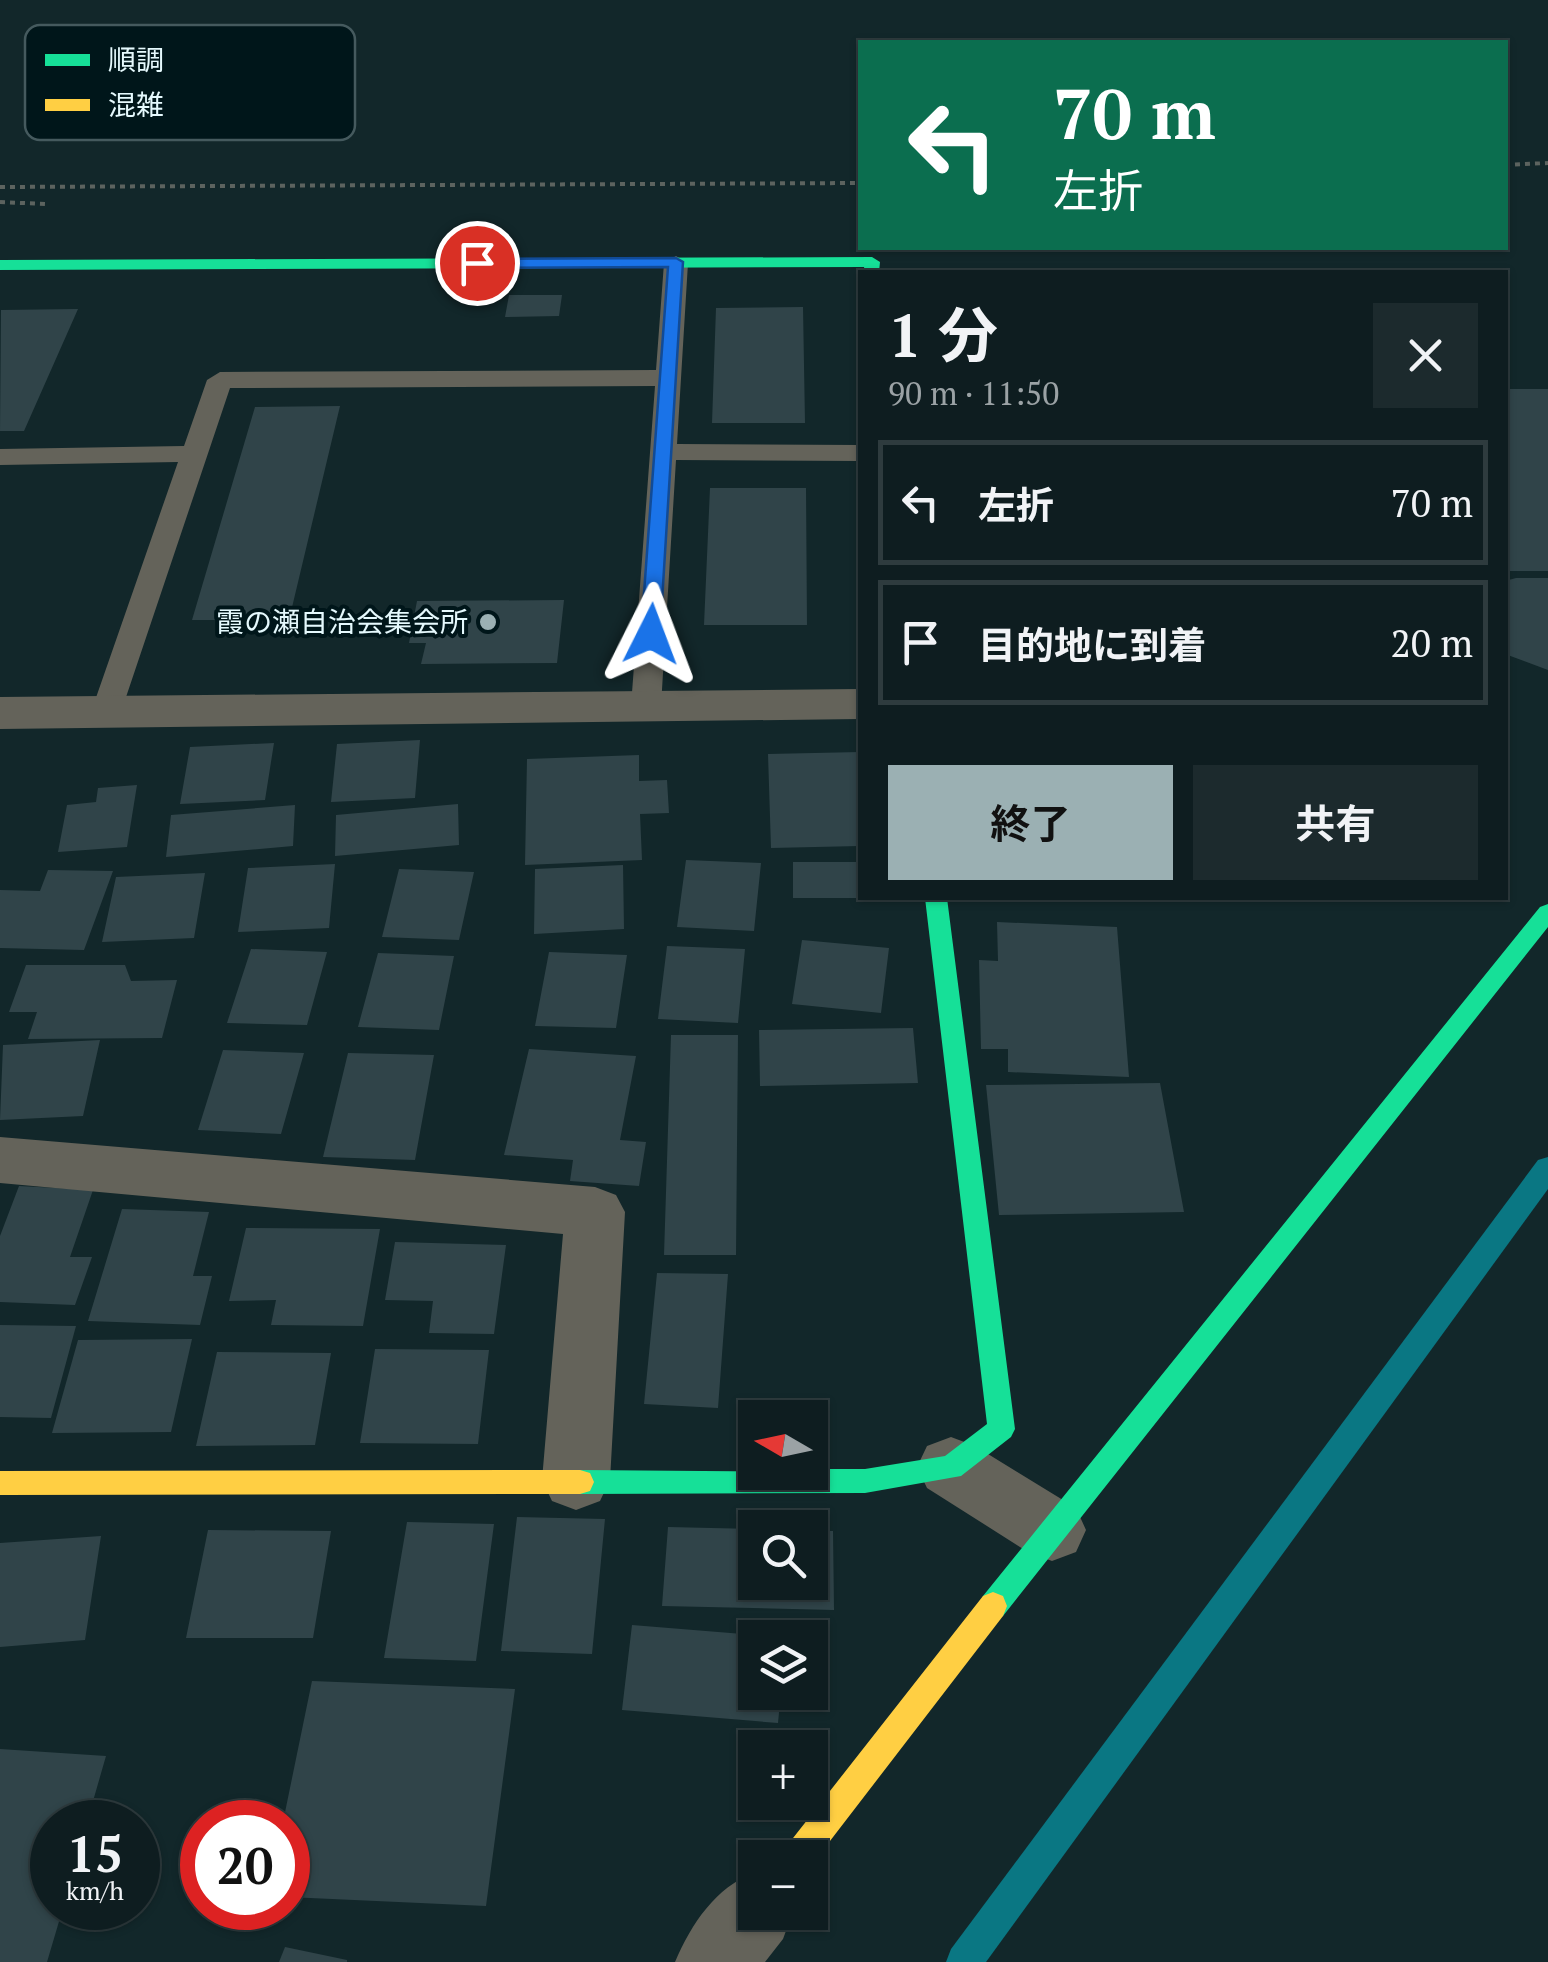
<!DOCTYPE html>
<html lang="ja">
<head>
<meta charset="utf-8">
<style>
  :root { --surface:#0e1d20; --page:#1c2a2d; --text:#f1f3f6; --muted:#9ba2a5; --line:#2e3b3e; --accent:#9bb0b3 }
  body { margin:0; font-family:"PT Serif","Noto Sans JP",serif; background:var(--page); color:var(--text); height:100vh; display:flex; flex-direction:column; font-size:38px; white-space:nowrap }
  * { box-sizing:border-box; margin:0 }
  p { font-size:32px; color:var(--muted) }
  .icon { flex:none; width:55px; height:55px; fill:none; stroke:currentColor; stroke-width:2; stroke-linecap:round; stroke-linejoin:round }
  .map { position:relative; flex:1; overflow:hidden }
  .sheet { position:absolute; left:858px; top:270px; width:650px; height:630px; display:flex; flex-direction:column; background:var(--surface); border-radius:0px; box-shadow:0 2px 8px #0004,0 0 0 2px var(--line) }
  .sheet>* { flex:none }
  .guide { position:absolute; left:858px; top:40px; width:650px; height:210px; border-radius:0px; box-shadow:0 2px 8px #0004,0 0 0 2px var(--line); background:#0b6e4f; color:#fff; overflow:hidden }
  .needle { width:65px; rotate:279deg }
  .tools { position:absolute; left:738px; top:1400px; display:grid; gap:20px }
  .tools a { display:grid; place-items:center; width:90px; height:90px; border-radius:0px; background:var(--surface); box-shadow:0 2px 8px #0004,0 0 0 2px var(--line); font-size:50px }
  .speed { position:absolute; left:30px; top:1800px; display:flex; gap:20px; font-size:50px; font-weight:700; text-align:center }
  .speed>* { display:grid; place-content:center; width:130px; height:130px; border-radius:50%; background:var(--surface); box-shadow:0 2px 8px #0004,0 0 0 2px var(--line); line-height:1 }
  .speed small { font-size:25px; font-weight:400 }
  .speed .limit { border:15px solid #d22; background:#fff; color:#111 }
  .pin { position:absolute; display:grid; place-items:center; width:85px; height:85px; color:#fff; margin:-42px; border:5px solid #fff; border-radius:50%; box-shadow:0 2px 10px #0007 }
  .me { position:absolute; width:110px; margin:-55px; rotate:3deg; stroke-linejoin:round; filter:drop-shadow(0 0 8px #0008) }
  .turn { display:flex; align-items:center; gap:35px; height:210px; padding:0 30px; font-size:45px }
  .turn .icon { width:130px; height:130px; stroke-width:2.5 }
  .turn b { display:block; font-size:70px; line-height:85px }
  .round { display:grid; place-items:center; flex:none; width:105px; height:105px; border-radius:0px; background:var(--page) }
  .summary { display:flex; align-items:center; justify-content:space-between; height:170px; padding:0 30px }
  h1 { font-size:60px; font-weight:700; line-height:75px }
  .action { display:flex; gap:20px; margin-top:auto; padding:20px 30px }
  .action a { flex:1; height:115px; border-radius:0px; background:var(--accent); color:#111; font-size:40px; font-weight:700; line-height:115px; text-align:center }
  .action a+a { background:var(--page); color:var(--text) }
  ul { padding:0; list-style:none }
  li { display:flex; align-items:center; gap:30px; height:125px; margin:0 20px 15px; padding:0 10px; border:5px solid var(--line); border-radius:0px }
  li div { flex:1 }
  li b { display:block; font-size:38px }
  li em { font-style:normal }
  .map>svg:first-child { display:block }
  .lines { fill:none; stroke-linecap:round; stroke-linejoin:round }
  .stream { fill:#0a7783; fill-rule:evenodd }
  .building { fill:#304449 }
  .path { stroke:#5c635f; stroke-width:4; stroke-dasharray:5 5; stroke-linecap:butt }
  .lane { fill:#64635a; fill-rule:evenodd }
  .street { fill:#64635a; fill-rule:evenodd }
  .fast { fill:#16e098; fill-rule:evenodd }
  .slow { fill:#ffcf43; fill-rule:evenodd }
  .route { fill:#1a73e8; stroke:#114b97; stroke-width:2.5 }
  .poi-dot { fill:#9bb0b3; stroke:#00161a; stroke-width:4 }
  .labels { text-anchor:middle; stroke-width:8; stroke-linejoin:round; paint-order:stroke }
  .poi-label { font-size:28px; fill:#e5f9fd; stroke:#00161a; text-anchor:end }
  .key { fill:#00161a; stroke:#455a5e; stroke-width:2.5 }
  .key-label { font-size:28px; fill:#e5f9fd }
</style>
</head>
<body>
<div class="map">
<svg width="1548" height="1962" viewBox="0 0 1548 1962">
  <rect width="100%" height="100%" fill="#12272a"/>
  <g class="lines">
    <path class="stream" d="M 1548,1157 L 1548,1189 L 986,1962 L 946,1962 L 951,1949 L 1538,1160 Z"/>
  </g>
  <path class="building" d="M 509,295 L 562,295 L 559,316 L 505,317 Z
    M 803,307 L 805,423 L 712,423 L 716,308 Z
    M 78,309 L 24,431 L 0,431 L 1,310 Z
    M 1505,389 L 1548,389 L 1548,571 L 1505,571 Z
    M 340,406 L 289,620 L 192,620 L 255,407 Z
    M 710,488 L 806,488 L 807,625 L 704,625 Z
    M 1516,578 L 1548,578 L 1548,670 L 1505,654 L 1505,581 Z
    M 564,600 L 557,663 L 421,664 L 426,643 L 409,643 L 417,601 Z
    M 420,740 L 415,798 L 331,802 L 337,744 Z
    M 274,743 L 265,800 L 180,804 L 190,747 Z
    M 860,752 L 860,846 L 771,848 L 768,754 Z
    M 639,755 L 639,781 L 667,780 L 669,813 L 640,814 L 642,860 L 525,865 L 527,759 Z
    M 137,785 L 127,847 L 58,852 L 67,805 L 96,802 L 98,788 Z
    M 458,804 L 459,845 L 335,856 L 336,815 Z
    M 295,805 L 293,846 L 166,857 L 171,815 Z
    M 686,860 L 761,863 L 754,931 L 677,927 Z
    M 793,862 L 860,862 L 860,898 L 793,898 Z
    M 335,864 L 329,928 L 238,932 L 248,868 Z
    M 623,865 L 624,929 L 534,934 L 535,869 Z
    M 399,869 L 474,872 L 459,940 L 382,937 Z
    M 48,870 L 113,871 L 84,950 L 0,948 L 0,890 L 40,891 Z
    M 205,873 L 194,938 L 102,942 L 116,877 Z
    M 997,922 L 1117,927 L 1129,1077 L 1008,1072 L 1008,1049 L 981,1049 L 979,960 L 998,961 Z
    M 802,940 L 889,948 L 881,1013 L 792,1004 Z
    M 667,946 L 745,949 L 738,1023 L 658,1019 Z
    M 251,949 L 327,952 L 307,1025 L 227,1023 Z
    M 549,952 L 627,955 L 616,1028 L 535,1026 Z
    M 378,953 L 454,956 L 439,1030 L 358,1027 Z
    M 26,965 L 125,965 L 131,981 L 177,980 L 162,1038 L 28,1039 L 37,1012 L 9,1012 Z
    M 913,1028 L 918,1083 L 760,1086 L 759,1030 Z
    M 671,1035 L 738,1035 L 736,1255 L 664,1255 Z
    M 100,1040 L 83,1116 L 0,1120 L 3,1045 Z
    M 529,1049 L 636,1056 L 620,1140 L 646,1142 L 639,1186 L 570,1181 L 573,1160 L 504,1155 Z
    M 223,1050 L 304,1053 L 281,1134 L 198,1130 Z
    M 348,1053 L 434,1055 L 415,1160 L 323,1157 Z
    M 1160,1083 L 1184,1212 L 999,1215 L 986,1085 Z
    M 19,1186 L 93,1190 L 70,1257 L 92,1257 L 75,1305 L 0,1302 L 0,1236 Z
    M 122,1209 L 209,1212 L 193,1276 L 212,1276 L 200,1325 L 88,1321 Z
    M 246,1228 L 380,1229 L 363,1326 L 271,1325 L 276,1300 L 229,1301 Z
    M 395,1242 L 506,1245 L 494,1334 L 429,1333 L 433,1301 L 385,1300 Z
    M 657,1273 L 728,1274 L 718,1408 L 644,1404 Z
    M 0,1325 L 76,1326 L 51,1418 L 0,1417 Z
    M 192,1339 L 171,1432 L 52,1433 L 78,1340 Z
    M 375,1349 L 489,1350 L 478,1444 L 360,1443 Z
    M 217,1352 L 331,1353 L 315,1445 L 196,1446 Z
    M 517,1517 L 605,1519 L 592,1654 L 501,1651 Z
    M 407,1522 L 494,1524 L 476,1661 L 384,1658 Z
    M 668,1527 L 755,1529 L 755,1582 L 810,1582 L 810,1531 L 833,1531 L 834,1610 L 662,1606 Z
    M 208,1530 L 331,1531 L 313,1638 L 186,1638 Z
    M 101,1536 L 85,1640 L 0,1647 L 0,1543 Z
    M 632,1625 L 755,1635 L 755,1692 L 781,1692 L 778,1723 L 622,1710 Z
    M 312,1681 L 515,1689 L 486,1906 L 288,1897 L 288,1822 L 283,1822 Z
    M 0,1749 L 106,1756 L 87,1822 L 52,1822 L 52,1908 L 63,1908 L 47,1962 L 0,1962 Z
    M 285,1947 L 347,1960 L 347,1962 L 279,1962 Z"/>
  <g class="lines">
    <path class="path" d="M 1505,165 L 1548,163
      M 0,187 L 860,183
      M 0,202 L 45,204"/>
    <path class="lane" d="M 676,256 L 688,263 L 677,444 L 860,445 L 860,461 L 676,460 L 661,706 L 657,713 L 635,713 L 631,706 L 655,386 L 230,388 L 121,712 L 106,722 L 95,719 L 91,712 L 178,462 L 0,465 L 0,449 L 184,446 L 207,380 L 220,372 L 656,370 L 664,263 Z"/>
    <path class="street" d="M 860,689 L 860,719 L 0,729 L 0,697 Z
      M 0,1137 L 595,1187 L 616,1195 L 625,1212 L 610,1480 L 600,1501 L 576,1510 L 552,1501 L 542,1480 L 563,1234 L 0,1183 Z
      M 951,1437 L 975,1446 L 1076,1508 L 1086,1530 L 1076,1552 L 1052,1561 L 1028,1552 L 927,1488 L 917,1467 L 927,1446 Z
      M 755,1872 L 755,1912 L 793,1912 L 783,1939 L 765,1962 L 675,1962 C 692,1923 715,1888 755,1872 Z"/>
    <path class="fast" d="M 872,257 L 880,262 L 879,272 L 865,272 L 864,267 L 0,270 L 0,260 Z
      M 925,898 L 947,898 L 1015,1429 L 1011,1437 L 961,1476 L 865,1493 L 580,1494 L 570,1491 L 566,1482 L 570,1473 L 580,1470 L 810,1472 L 810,1469 L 865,1469 L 945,1456 L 987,1424 Z
      M 1548,904 L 1548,927 L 1003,1616 L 993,1620 L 983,1616 L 979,1606 L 983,1596 L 1540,907 Z"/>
    <path class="slow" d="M 580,1470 L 590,1473 L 594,1482 L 590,1491 L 580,1494 L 0,1495 L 0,1471 Z
      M 993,1592 L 1003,1596 L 1007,1606 L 1003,1616 L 810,1867 L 810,1858 L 782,1858 L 786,1847 L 983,1596 Z"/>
  </g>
  <path class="route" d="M 676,258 L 683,262 L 660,634 L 651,639 L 641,634 L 668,267 L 477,268 L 469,263 L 477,259 Z"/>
  <circle class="poi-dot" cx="488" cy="622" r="10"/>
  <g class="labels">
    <g class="poi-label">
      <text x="468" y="632">霞の瀬自治会集会所</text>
    </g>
  </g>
  <rect x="25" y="25" width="330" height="115" rx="15" class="key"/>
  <rect x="45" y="54" width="45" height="12" fill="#16e098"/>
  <rect x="45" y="99" width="45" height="12" fill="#ffcf43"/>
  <g class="key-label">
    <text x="108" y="70">順調</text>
    <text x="108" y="115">混雑</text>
  </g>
</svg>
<div class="tools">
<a><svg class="needle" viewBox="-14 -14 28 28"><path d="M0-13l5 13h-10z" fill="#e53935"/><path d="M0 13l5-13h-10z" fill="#9ba2a5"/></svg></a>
<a><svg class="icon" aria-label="search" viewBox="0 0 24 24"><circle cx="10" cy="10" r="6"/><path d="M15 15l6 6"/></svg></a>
<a><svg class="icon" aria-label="layers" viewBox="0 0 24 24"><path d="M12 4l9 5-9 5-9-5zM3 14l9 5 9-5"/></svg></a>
<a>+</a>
<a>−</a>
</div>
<div class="speed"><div>15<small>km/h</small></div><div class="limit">20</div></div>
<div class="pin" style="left:477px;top:263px;background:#d93025"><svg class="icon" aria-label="arrive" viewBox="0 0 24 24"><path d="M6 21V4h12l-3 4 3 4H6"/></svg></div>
<svg class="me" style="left:651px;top:634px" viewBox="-20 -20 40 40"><path d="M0-17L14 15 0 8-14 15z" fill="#1a73e8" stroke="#fff" stroke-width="4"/></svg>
<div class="guide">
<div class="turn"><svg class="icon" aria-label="left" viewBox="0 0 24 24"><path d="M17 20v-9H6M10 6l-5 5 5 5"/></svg><div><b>70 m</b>左折</div></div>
</div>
<section class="sheet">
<div class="summary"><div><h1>1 分</h1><p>90 m · 11:50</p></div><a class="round"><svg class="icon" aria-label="close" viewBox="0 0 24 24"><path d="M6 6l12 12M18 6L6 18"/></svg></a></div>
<ul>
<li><svg class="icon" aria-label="left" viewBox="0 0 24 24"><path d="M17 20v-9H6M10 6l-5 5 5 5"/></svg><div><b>左折</b></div><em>70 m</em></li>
<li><svg class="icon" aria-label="arrive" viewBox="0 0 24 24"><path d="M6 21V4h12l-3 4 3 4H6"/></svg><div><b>目的地に到着</b></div><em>20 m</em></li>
</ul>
<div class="action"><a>終了</a><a>共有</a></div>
</section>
</div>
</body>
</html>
